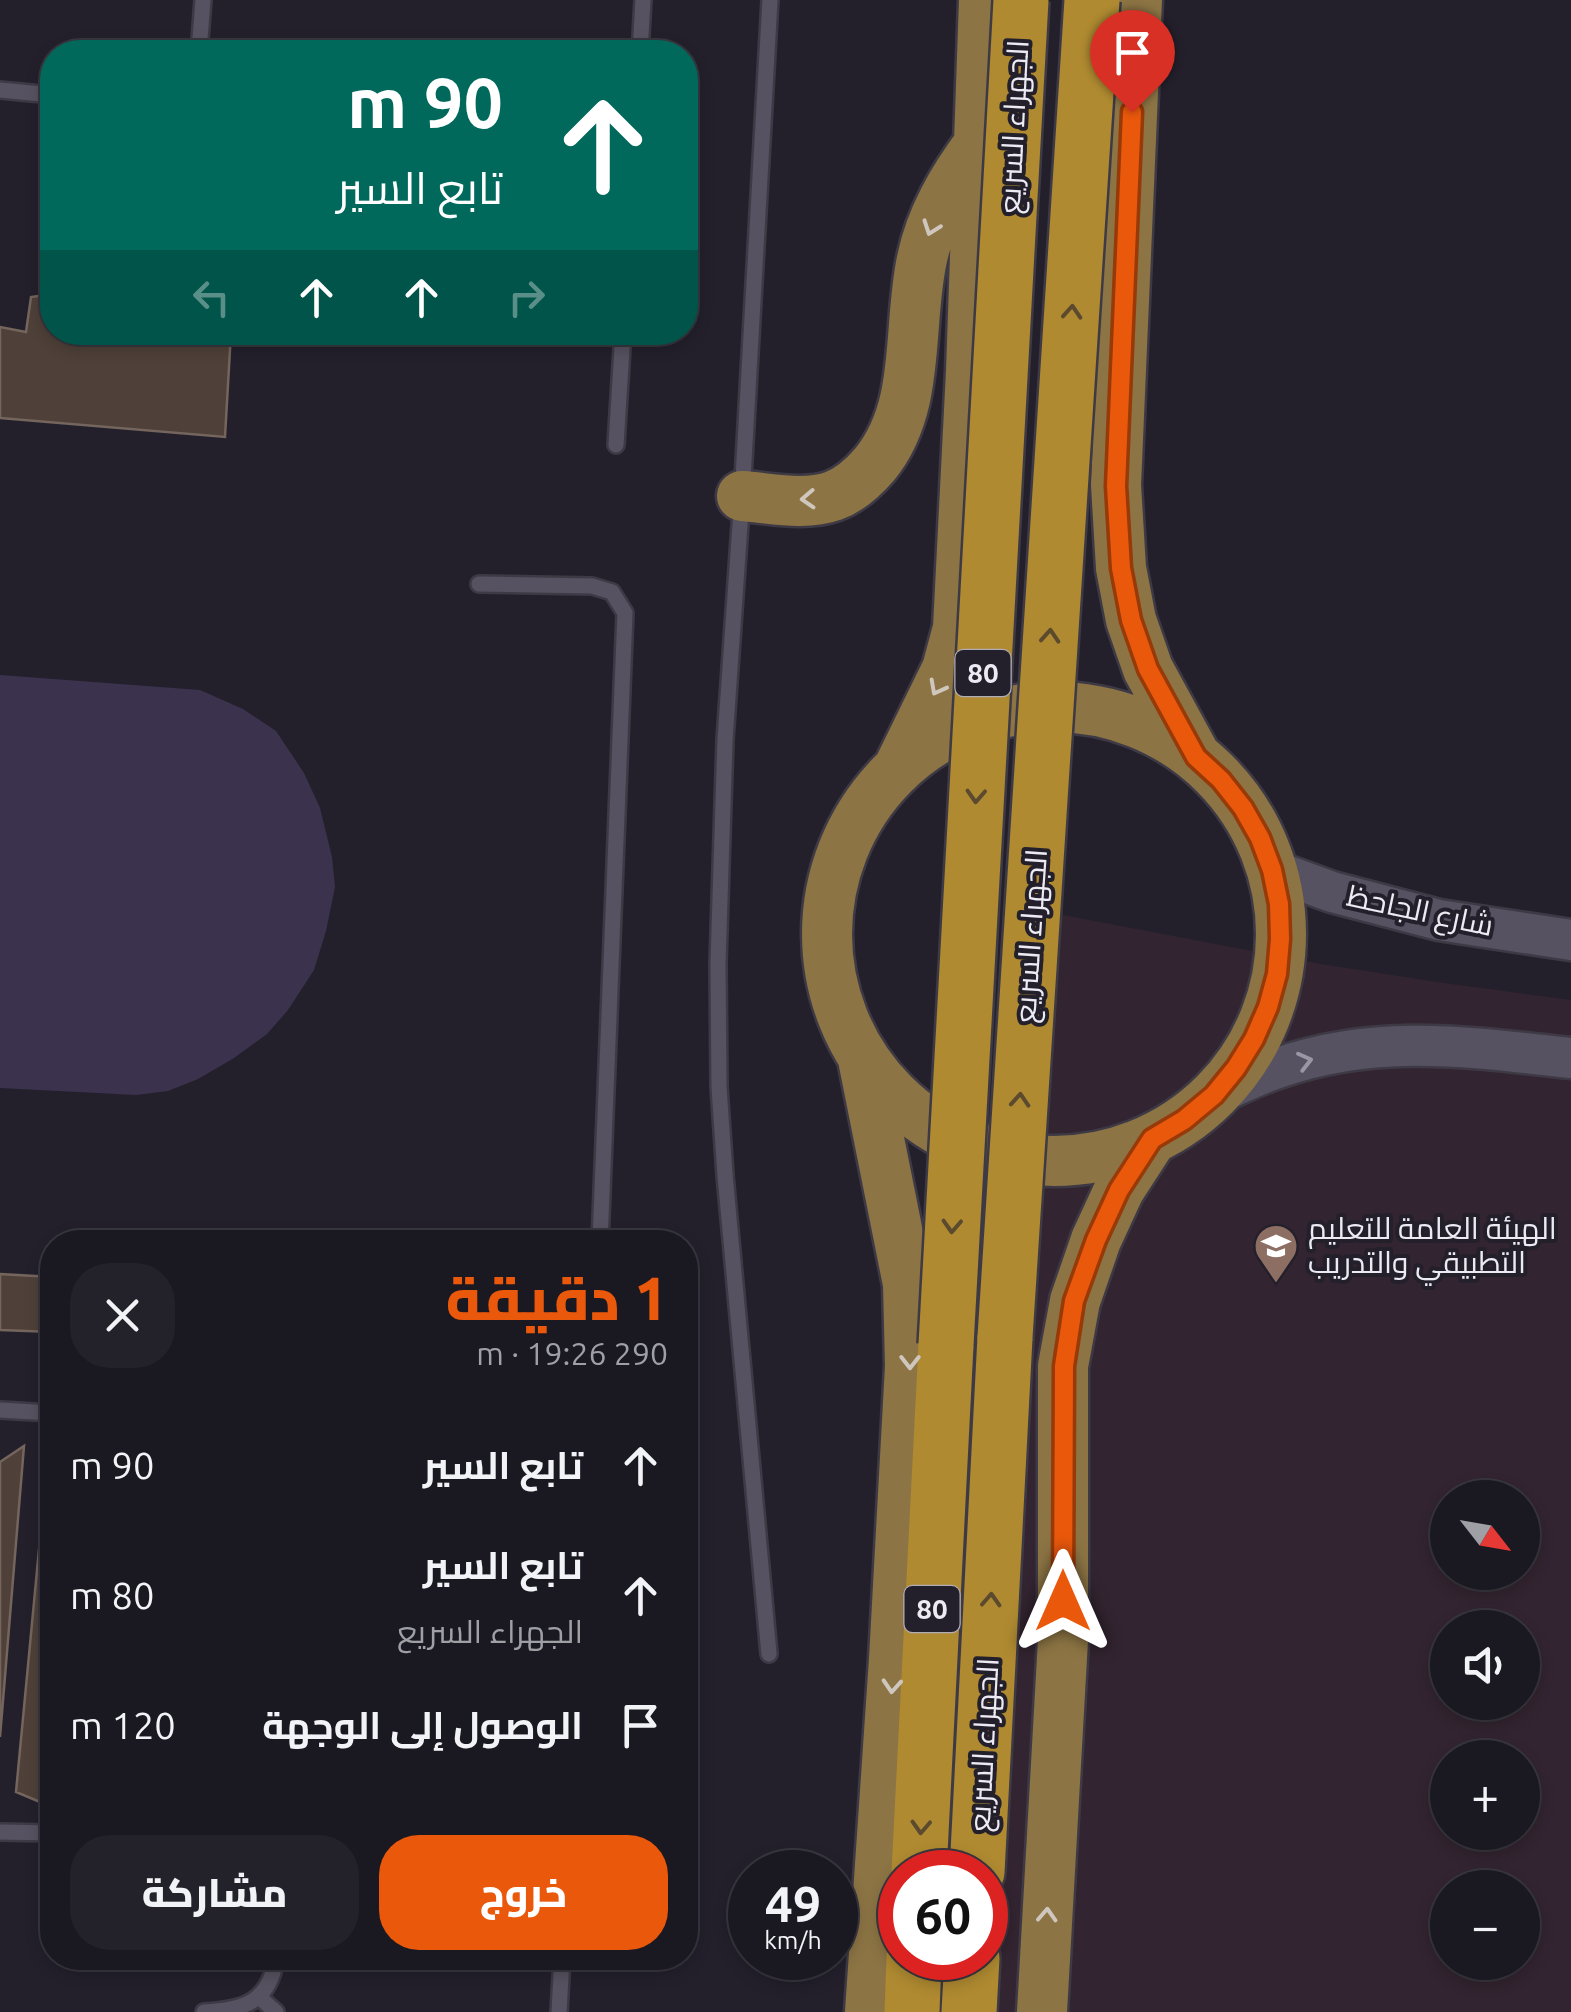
<!DOCTYPE html>
<html lang="ar">
<head>
<meta charset="utf-8">
<style>
  :root { --surface:#1a1821; --page:#23212a; --text:#f1f3f6; --muted:#9fa0a5; --line:#38373f; --accent:#ea580c }
  body { margin:0; font-family:Ubuntu,Cairo,sans-serif; background:var(--page); color:var(--text); direction:rtl; height:100vh; display:flex; flex-direction:column; font-size:38px; white-space:nowrap }
  * { box-sizing:border-box; margin:0 }
  p { font-size:32px; color:var(--muted) }
  .icon { flex:none; width:55px; height:55px; fill:none; stroke:currentColor; stroke-width:2; stroke-linecap:round; stroke-linejoin:round }
  .map { position:relative; flex:1; overflow:hidden; direction:ltr }
  .panel { position:absolute; left:40px; top:1230px; width:658px; height:740px; display:flex; flex-direction:column; background:var(--surface); border-radius:40px; box-shadow:0 5px 15px #0003,0 0 0 2px var(--line); direction:rtl }
  .panel>* { flex:none }
  .hud { position:absolute; left:40px; top:40px; width:658px; height:305px; border-radius:40px; box-shadow:0 5px 15px #0003,0 0 0 2px var(--line); direction:rtl; background:#00695c; color:#fff; overflow:hidden }
  .needle { width:65px; rotate:121deg }
  .tools { position:absolute; left:1430px; top:1480px; display:grid; gap:20px }
  .tools a { display:grid; place-items:center; width:110px; height:110px; border-radius:50%; background:var(--surface); box-shadow:0 5px 15px #0003,0 0 0 2px var(--line); font-size:50px }
  .speed { position:absolute; left:728px; top:1850px; display:flex; gap:20px; font-size:50px; font-weight:700; text-align:center }
  .speed>* { display:grid; place-content:center; width:130px; height:130px; border-radius:50%; background:var(--surface); box-shadow:0 5px 15px #0003,0 0 0 2px var(--line); line-height:1 }
  .speed small { font-size:25px; font-weight:400 }
  .speed .limit { border:15px solid #d22; background:#fff; color:#111 }
  .pin { position:absolute; display:grid; place-items:center; width:85px; height:85px; color:#fff; margin:-102px -42px; border-radius:50% 50% 50% 0; rotate:-45deg; box-shadow:0 0 10px #0007 }
  .pin .icon { rotate:45deg }
  .me { position:absolute; width:110px; margin:-55px; rotate:0deg; stroke-linejoin:round; filter:drop-shadow(0 0 8px #0008) }
  .turn { display:flex; align-items:center; gap:35px; height:210px; padding:0 30px; font-size:45px }
  .turn .icon { width:130px; height:130px; stroke-width:2.5 }
  .turn b { display:block; font-size:70px; line-height:85px }
  .lanes { display:flex; align-items:center; height:95px; padding:0 30px; background:#0003; justify-content:center; gap:50px; direction:ltr }
  .lanes .off { opacity:.35 }
  .round { display:grid; place-items:center; flex:none; width:105px; height:105px; border-radius:40px; background:var(--page) }
  .overview { display:flex; align-items:center; justify-content:space-between; height:170px; padding:0 30px }
  h1 { font-size:60px; font-weight:800; line-height:75px; color:var(--accent) }
  .cta { display:flex; gap:20px; margin-top:auto; padding:20px 30px }
  .cta a { flex:1; height:115px; border-radius:40px; background:var(--accent); color:#fff; font-size:40px; font-weight:800; line-height:115px; text-align:center }
  .cta a+a { background:var(--page); color:var(--text) }
  ul { padding:0; list-style:none }
  li { display:flex; align-items:center; gap:30px; height:130px; padding:0 30px }
  li div { flex:1 }
  li b { display:block; font-size:38px }
  li em { font-style:normal }
  .map>svg:first-child { display:block }
  .education { fill:#322430; fill-rule:evenodd }
  .green { fill:#3b324d }
  .building { fill:#4f4139; stroke:#74655d; stroke-width:2.5 }
  .lines { fill:none; stroke-linecap:round; stroke-linejoin:round }
  .service-casing { stroke:#3e3a45; stroke-width:20 }
  .tertiary-casing { stroke:#3e3a45; stroke-width:45 }
  .primary-casing { stroke:#3e3a45; stroke-width:55 }
  .motorway-casing { stroke:#3e3a45; stroke-width:60 }
  .service { stroke:#575261; stroke-width:15 }
  .tertiary { stroke:#575261; stroke-width:40 }
  .primary { stroke:#8c7444; stroke-width:50 }
  .motorway { stroke:#af8a31; stroke-width:55 }
  .motorway-bridge-casing { stroke:#3e3a45; stroke-width:60; stroke-linecap:butt }
  .motorway-bridge { stroke:#af8a31; stroke-width:55 }
  .oneway { stroke:#cfc7be }
  .oneway2 { stroke:#5b4a2e }
  .oneway3 { stroke:#9a96a3 }
  .route-casing { stroke:#983908; stroke-width:25 }
  .route { stroke:#ea580c; stroke-width:18 }
  .labels { text-anchor:middle; stroke-width:8; stroke-linejoin:round; paint-order:stroke }
  .shield { fill:#23202c; stroke:#b0adb7; stroke-width:2.5 }
  .shield-label { font-size:28px; font-weight:bold; fill:#eceaf3 }
  .street-label { font-size:30px; fill:#eceaf3; stroke:#23202c }
  .poi-label { font-size:30px; fill:#eceaf3; stroke:#23202c; text-anchor:start }
</style>
</head>
<body>
<div class="map">
<svg width="1571" height="2012" viewBox="0 0 1571 2012">
  <rect width="100%" height="100%" fill="#23202c"/>
  <path class="education" d="M 1006,904 L 1321,964 L 1437,982 L 1571,1000 L 1571,2012 L 943,2012 L 985,1958 L 985,1872 L 950,1872 L 963,1588 ZM 1448,1498 L 1522,1498 L 1522,1572 L 1448,1572 ZM 1448,1628 L 1522,1628 L 1522,1702 L 1448,1702 ZM 1448,1758 L 1522,1758 L 1522,1832 L 1448,1832 ZM 1448,1888 L 1522,1888 L 1522,1962 L 1448,1962 Z"/>
  <path class="green" d="M 0,675 L 200,690 L 243,709 L 276,731 L 304,773 L 320,808 L 332,857 L 335,887 L 326,931 L 314,970 L 288,1010 L 267,1034 L 234,1058 L 198,1079 L 168,1091 L 136,1095 L 0,1088 Z"/>
  <path class="building" d="M 52,294 L 52,332 L 231,332 L 225,437 L 0,418 L 0,327 L 26,332 L 31,297 Z
    M 0,1274 L 52,1277 L 52,1332 L 0,1330 Z
    M 24,1446 L 0,1737 L 0,1462 Z
    M 47,1465 L 52,1469 L 52,1807 L 16,1792 Z"/>
  <g class="lines">
    <defs>
      <path id="service" d="M 199,52 L 203,0
        M 640,52 L 643,0
        M 0,90 L 52,95
        M 616,445 L 623,332
        M 479,584 L 592,586 L 612,592 L 625,613 L 600,1242
        M 0,1410 L 52,1413
        M 769,1654 L 725,1175 L 719,1087 L 718,963 L 725,740 L 742,496 L 770,0
        M 0,1832 L 52,1833
        M 259,1997 L 276,2012
        M 204,2012 C 244,2010 270,2002 276,1958
        M 559,2012 L 562,1958"/>
      <path id="tertiary" d="M 1272,870 L 1332,892 L 1439,920 L 1571,940
        M 1214,1095 C 1235,1086 1256,1075 1278,1068 C 1377,1033 1470,1047 1571,1058"/>
      <path id="primary" d="M 1137,0 L 1116,485 L 1121,568 L 1131,620 L 1148,669 L 1196,757
        M 742,496 C 770,498 805,506 833,496 C 850,490 863,478 875,464 C 922,406 907,328 922,259 C 931,216 953,179 979,144
        M827 934a227 227 0 1 1 454 0a227 227 0 1 1-454 0Z
        M 899,767 L 947,669 L 958,628 L 971,371 L 984,0
        M 863,1059 L 908,1284 L 910,1366 L 894,1659 L 870,2012
        M 1042,2012 L 1063,1640 L 1063,1366 L 1075,1301 L 1096,1240 L 1119,1190 L 1152,1139"/>
      <path id="motorway" d="M 919,1872 L 946,1345
        M 977,1872 L 1005,1337
        M 912,2012 L 914,1958
        M 969,2012 L 972,1958"/>
    </defs>
    <use href="#service" class="service-casing"/>
    <use href="#tertiary" class="tertiary-casing"/>
    <use href="#primary" class="primary-casing"/>
    <use href="#motorway" class="motorway-casing"/>
    <use href="#service" class="service"/>
    <use href="#tertiary" class="tertiary"/>
    <use href="#primary" class="primary"/>
    <use href="#motorway" class="motorway"/>
    <defs>
      <path id="motorway-bridge" d="M 1005,1337 L 1092,0
        M 946,1345 L 1021,0"/>
    </defs>
    <use href="#motorway-bridge" class="motorway-bridge-casing"/>
    <use href="#motorway-bridge" class="motorway-bridge"/>
  </g>
  <defs><path id="oneway-chevron" d="M-2-3.5L2.5 0L-2 3.5" fill="none" stroke-width="1.6" stroke-linecap="round" stroke-linejoin="round" transform="scale(2.5)"/></defs>
  <g class="oneway">
    <use href="#oneway-chevron" transform="translate(931 228) rotate(110)"/>
    <use href="#oneway-chevron" transform="translate(808 499) rotate(177)"/>
    <use href="#oneway-chevron" transform="translate(937 688) rotate(118)"/>
    <use href="#oneway-chevron" transform="translate(910 1362) rotate(90)"/>
    <use href="#oneway-chevron" transform="translate(892 1686) rotate(94)"/>
    <use href="#oneway-chevron" transform="translate(1047 1915) rotate(-87)"/>
  </g>
  <g class="oneway2">
    <use href="#oneway-chevron" transform="translate(1072 312) rotate(-86)"/>
    <use href="#oneway-chevron" transform="translate(1050 636) rotate(-86)"/>
    <use href="#oneway-chevron" transform="translate(976 796) rotate(93)"/>
    <use href="#oneway-chevron" transform="translate(1020 1100) rotate(-86)"/>
    <use href="#oneway-chevron" transform="translate(952 1226) rotate(93)"/>
    <use href="#oneway-chevron" transform="translate(991 1600) rotate(-87)"/>
    <use href="#oneway-chevron" transform="translate(921 1827) rotate(93)"/>
  </g>
  <use class="oneway3" href="#oneway-chevron" transform="translate(1305 1061) rotate(-14)"/>
  <g class="lines">
    <defs>
      <path id="route" d="M 1063,1601 L 1064,1366 L 1074,1301 L 1096,1240 L 1119,1190 L 1152,1139 L 1184,1120 L 1214,1095 L 1236,1068 L 1254,1039 L 1268,1007 L 1277,974 L 1280,939 L 1279,904 L 1272,870 L 1260,838 L 1243,808 L 1221,780 L 1196,757 L 1148,669 L 1131,620 L 1121,568 L 1116,486 L 1132,112"/>
    </defs>
    <use href="#route" class="route-casing"/>
    <use href="#route" class="route"/>
  </g>
  <defs>
    <symbol id="university-pin" viewBox="-11 -11 22 30"><path d="M0 17L-7.5 6A9.5 9.5 0 1 1 7.5 6Z" fill="#8d6e63" stroke="#23202c"/><path d="M0-5L7-2L0 1L-7-2ZM-4 1L0 2.5L4 1V4Q0 6-4 4Z" fill="#fff"/></symbol>
  </defs>
  <g fill-rule="evenodd">
    <use href="#university-pin" x="1251" y="1221" width="50" height="68"/>
  </g>
  <g class="labels">
    <g class="shield">
      <rect x="955.5" y="650" width="55" height="46" rx="8"/>
      <rect x="904.5" y="1586" width="55" height="46" rx="8"/>
    </g>
    <g class="shield-label">
      <text x="983" y="683">80</text>
      <text x="932" y="1619">80</text>
    </g>
    <g class="street-label">
      <text transform="translate(1014 127) rotate(-87)" y="10">الجهراء السريع</text>
      <text transform="translate(1420 911) rotate(12)" y="10">شارع الجاحظ</text>
      <text transform="translate(1031 936) rotate(-86)" y="10">الجهراء السريع</text>
      <text transform="translate(984 1745) rotate(-87)" y="10">الجهراء السريع</text>
    </g>
    <g class="poi-label">
      <text x="1308" y="1239">الهيئة العامة للتعليم<tspan x="1308" dy="34">التطبيقي والتدريب</tspan></text>
    </g>
  </g>
</svg>
<div class="tools">
<a><svg class="needle" viewBox="-14 -14 28 28"><path d="M0-13l5 13h-10z" fill="#e53935"/><path d="M0 13l5-13h-10z" fill="#9fa0a5"/></svg></a>
<a><svg class="icon" aria-label="sound" viewBox="0 0 24 24"><path d="M4 9h4l5-4v14l-5-4H4zM17 9q2 3 0 6"/></svg></a>
<a>+</a>
<a>−</a>
</div>
<div class="speed"><div>49<small>km/h</small></div><div class="limit">60</div></div>
<div class="pin" style="left:1132px;top:112px;background:#d93025"><svg class="icon" aria-label="arrive" viewBox="0 0 24 24"><path d="M6 21V4h12l-3 4 3 4H6"/></svg></div>
<svg class="me" style="left:1063px;top:1601px" viewBox="-20 -20 40 40"><path d="M0-17L14 15 0 8-14 15z" fill="#ea580c" stroke="#fff" stroke-width="4"/></svg>
<div class="hud">
<div class="turn"><svg class="icon" aria-label="ahead" viewBox="0 0 24 24"><path d="M12 20V5M6 11l6-6 6 6"/></svg><div><b>90 m</b>تابع السير</div></div>
<div class="lanes"><svg class="icon off" aria-label="left" viewBox="0 0 24 24"><path d="M17 20v-9H6M10 6l-5 5 5 5"/></svg><svg class="icon" aria-label="ahead" viewBox="0 0 24 24"><path d="M12 20V5M6 11l6-6 6 6"/></svg><svg class="icon" aria-label="ahead" viewBox="0 0 24 24"><path d="M12 20V5M6 11l6-6 6 6"/></svg><svg class="icon off" aria-label="right" viewBox="0 0 24 24"><path d="M7 20v-9h11M14 6l5 5-5 5"/></svg></div>
</div>
<section class="panel">
<div class="overview"><div><h1>1 دقيقة</h1><p>290 m · 19:26</p></div><a class="round"><svg class="icon" aria-label="close" viewBox="0 0 24 24"><path d="M6 6l12 12M18 6L6 18"/></svg></a></div>
<ul>
<li><svg class="icon" aria-label="ahead" viewBox="0 0 24 24"><path d="M12 20V5M6 11l6-6 6 6"/></svg><div><b>تابع السير</b></div><em>90 m</em></li>
<li><svg class="icon" aria-label="ahead" viewBox="0 0 24 24"><path d="M12 20V5M6 11l6-6 6 6"/></svg><div><b>تابع السير</b><p>الجهراء السريع</p></div><em>80 m</em></li>
<li><svg class="icon" aria-label="arrive" viewBox="0 0 24 24"><path d="M6 21V4h12l-3 4 3 4H6"/></svg><div><b>الوصول إلى الوجهة</b></div><em>120 m</em></li>
</ul>
<div class="cta"><a>خروج</a><a>مشاركة</a></div>
</section>
</div>
</body>
</html>
